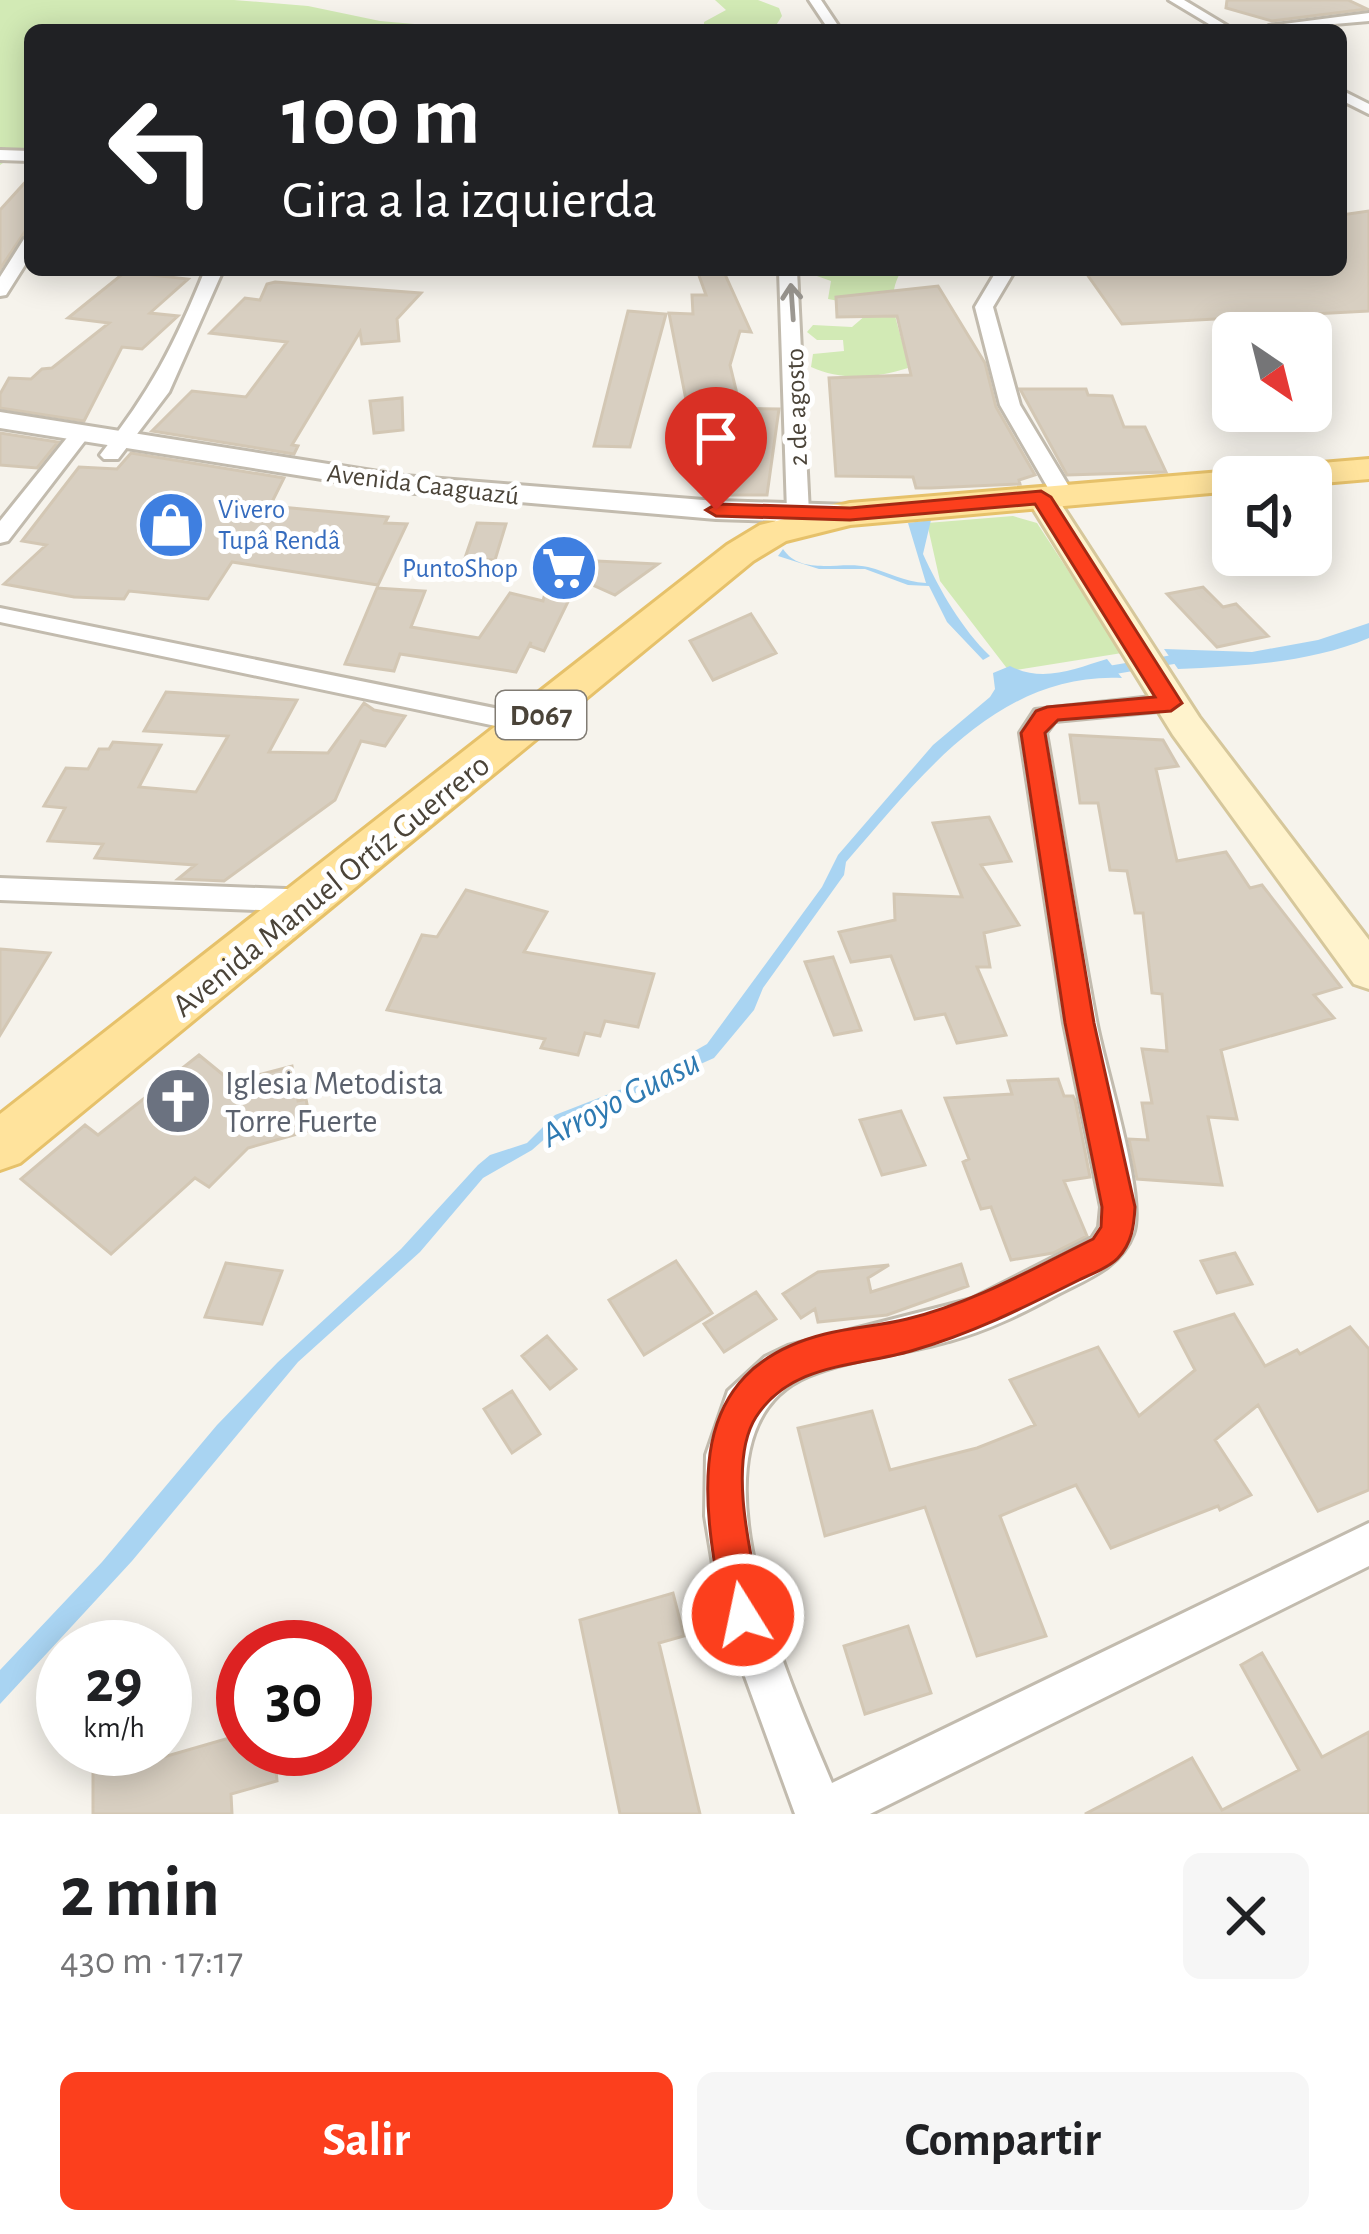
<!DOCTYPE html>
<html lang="es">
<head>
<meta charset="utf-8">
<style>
  :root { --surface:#fff; --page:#f6f6f6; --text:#202124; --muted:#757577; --accent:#fc3f1d }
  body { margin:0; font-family:"Alegreya Sans",sans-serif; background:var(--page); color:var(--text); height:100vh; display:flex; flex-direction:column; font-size:45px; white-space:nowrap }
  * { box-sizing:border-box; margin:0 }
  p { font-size:39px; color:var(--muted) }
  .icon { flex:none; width:66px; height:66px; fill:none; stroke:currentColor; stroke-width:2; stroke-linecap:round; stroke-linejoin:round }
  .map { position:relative; height:1814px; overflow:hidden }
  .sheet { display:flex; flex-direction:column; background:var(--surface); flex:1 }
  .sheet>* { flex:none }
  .top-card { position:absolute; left:24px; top:24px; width:1323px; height:252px; border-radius:18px; box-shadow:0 6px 30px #0003; background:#202124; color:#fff; overflow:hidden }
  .needle { width:78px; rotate:145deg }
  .controls { position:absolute; left:1212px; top:312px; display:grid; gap:24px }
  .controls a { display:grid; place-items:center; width:120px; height:120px; border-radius:18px; background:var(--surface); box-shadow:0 6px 30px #0003; font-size:60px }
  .speed { position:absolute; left:36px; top:1620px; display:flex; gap:24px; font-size:60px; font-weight:700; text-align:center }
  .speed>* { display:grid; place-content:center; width:156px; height:156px; border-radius:50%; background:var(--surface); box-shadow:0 6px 30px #0003; line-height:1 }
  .speed small { font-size:30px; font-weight:400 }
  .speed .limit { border:18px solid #d22; background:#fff; color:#111 }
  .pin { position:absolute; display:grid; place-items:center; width:102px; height:102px; color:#fff; margin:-123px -51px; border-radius:50% 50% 50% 0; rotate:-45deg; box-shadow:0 0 12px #0007 }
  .pin .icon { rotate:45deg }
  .me { position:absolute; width:132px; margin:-66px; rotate:350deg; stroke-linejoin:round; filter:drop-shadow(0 0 9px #0008) }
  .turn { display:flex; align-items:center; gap:42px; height:252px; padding:0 60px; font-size:54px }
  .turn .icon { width:156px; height:156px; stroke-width:2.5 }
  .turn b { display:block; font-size:84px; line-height:102px }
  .round { display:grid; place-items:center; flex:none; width:126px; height:126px; border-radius:18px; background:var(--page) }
  .head { display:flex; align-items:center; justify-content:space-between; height:204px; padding:0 60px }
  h1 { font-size:72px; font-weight:700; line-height:90px }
  .button { display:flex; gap:24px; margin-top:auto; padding:24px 60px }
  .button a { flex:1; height:138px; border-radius:18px; background:var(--accent); color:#fff; font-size:48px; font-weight:700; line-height:138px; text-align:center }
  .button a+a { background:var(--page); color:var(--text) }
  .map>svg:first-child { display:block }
  .green { fill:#d2eab5 }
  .water { fill:#a9d4f2 }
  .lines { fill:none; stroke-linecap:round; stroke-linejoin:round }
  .stream { stroke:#a9d4f2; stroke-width:9 }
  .building { fill:#d8cfc1; stroke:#d3c7b4; stroke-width:3 }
  .minor-casing { stroke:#c2bbae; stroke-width:6 }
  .tertiary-casing { stroke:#c2bbae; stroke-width:6 }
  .secondary-casing { stroke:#d6c79b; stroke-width:6 }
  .primary-casing { stroke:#e6c16a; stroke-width:6 }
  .minor { fill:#fff; fill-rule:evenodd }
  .tertiary { fill:#fff; fill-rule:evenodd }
  .secondary { fill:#fff3cd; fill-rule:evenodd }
  .primary { fill:#ffe39c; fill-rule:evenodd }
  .oneway { stroke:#9c9892 }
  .route { fill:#fc3f1d; stroke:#a42913; stroke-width:3 }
  .labels { text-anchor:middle; stroke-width:10; stroke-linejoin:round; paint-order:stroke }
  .far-street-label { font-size:27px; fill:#4b4439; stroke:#fff }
  .far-shop-label { font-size:27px; fill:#366cbe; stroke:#fff; text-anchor:start }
  .shield { fill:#fff; stroke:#817c74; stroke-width:3 }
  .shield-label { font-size:30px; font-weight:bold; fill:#4b4439 }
  .street-label { font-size:33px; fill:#4b4439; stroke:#fff }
  .worship-label { font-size:33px; fill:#5b616d; stroke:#fff; text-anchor:start }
  .water-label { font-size:36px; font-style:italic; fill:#2e7ab2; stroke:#fff }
</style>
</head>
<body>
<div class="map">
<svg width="1369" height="1814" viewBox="0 0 1369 1814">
  <rect width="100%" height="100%" fill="#f6f3ec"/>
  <path class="green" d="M 0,0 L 234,0 L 308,6 L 380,21 L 483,30 L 30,30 L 30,145 L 0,165 Z
    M 715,0 L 758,0 L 779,8 L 782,16 L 773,30 L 704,30 L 704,22 L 726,10 Z
    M 800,270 L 902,270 C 881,302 904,333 908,368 C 877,378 841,381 811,367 L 813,354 L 844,351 L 843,340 L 817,340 L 807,332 L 813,325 L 852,327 L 866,315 L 861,305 L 828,299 L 831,281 Z
    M 1013,516 L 1037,523 L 1122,653 L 1009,671 L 940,581 L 927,523 Z"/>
  <path class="water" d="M 931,520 L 923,554 C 940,591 962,629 990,656 L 983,660 L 947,622 L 929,586 L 908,585 L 865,569 L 819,569 L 778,556 L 783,549 C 802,577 841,560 868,567 C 888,572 904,582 926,583 L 908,523 Z
    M 1369,623 L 1369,638 C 1309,663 1243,666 1178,669 L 1164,649 L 1252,652 L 1318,640 Z
    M 1107,659 L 1122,678 C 998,672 920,777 846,862 L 844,875 L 763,988 L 754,1010 L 714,1058 L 557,1128 L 532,1150 L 483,1178 L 420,1252 L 298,1362 L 132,1561 L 0,1704 L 0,1670 L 102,1562 L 217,1425 L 278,1362 L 401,1249 L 478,1165 L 490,1155 L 527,1143 L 555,1115 L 640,1082 L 707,1044 L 822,887 L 838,855 L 933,745 L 990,697 L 995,689 L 993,673 L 1010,666 C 1043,683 1074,669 1107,659 Z"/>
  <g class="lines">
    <path class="stream" d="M 1106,671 L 1182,658"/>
  </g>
  <path class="building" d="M 1227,0 L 1348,0 L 1367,9 L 1272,21 L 1226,8 Z
    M 30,177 L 30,224 L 0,269 L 0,210 Z
    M 1369,211 L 1369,311 L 1122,324 L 1084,270 L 1341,270 L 1341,215 Z
    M 697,270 L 723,270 L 751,332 L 740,331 L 730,365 L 739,402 L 687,405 L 669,313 L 693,314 L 692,295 L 706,295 Z
    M 125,272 L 188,279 L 150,313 L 178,316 L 142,349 L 122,347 L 84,421 L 0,408 L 0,394 L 9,378 L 31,379 L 42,369 L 52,368 L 109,323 L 68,318 Z
    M 275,282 L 421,293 L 397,319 L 399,341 L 362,344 L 360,332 L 292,445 L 298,446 L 294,454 L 152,431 L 192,391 L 246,397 L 287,342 L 210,333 L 245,298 L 260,300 L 267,284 Z
    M 938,286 L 985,363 L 996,407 L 1035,475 L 1019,480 L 1020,484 L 931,488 L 916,488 L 913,477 L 836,476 L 829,378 L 911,375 L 897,316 L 837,317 L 836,297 Z
    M 628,311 L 666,314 L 630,447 L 594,446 Z
    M 1020,389 L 1086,389 L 1088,395 L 1112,396 L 1124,427 L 1145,427 L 1166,472 L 1067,475 Z
    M 402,398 L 403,430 L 374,433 L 370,401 Z
    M 731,408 L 779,409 L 767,495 L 713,495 Z
    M 0,433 L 58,442 L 37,468 L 0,465 Z
    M 131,453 L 284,478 L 270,506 L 388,517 L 385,523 L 407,524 L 378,585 L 232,562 L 208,599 L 129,591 L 124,599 L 74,597 L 4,584 L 46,545 L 22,541 L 79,467 L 117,469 Z
    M 477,523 L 506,524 L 495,560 L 465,558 Z
    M 536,558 L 658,564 L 615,595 L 579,579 L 544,651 L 530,646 L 531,642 L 516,672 L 400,654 L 394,671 L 345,664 L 377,588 L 425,591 L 411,627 L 479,638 L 510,593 L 543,601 L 552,567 Z
    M 1203,587 L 1223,607 L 1236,604 L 1268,636 L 1217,647 L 1167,594 Z
    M 751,614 L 776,653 L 713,680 L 690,641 Z
    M 166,692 L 297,700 L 269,752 L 328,753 L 364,703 L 374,710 L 405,716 L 385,746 L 361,741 L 335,800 L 224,881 L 178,879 L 195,865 L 95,858 L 103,844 L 48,841 L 65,808 L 44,806 L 66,768 L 88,769 L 99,749 L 109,749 L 113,742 L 161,745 L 139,787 L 196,792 L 228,736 L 144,731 Z
    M 1070,735 L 1163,740 L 1178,766 L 1156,769 L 1177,861 L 1226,852 L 1250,888 L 1262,885 L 1341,987 L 1314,995 L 1334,1018 L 1221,1050 L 1237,1119 L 1208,1117 L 1222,1185 L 1137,1179 L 1129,1139 L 1148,1140 L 1142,1103 L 1152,1103 L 1142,1049 L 1167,1051 L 1162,994 L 1152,993 L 1143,913 L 1135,913 L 1127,871 L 1110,870 L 1098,803 L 1080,803 Z
    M 989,817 L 1011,861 L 981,865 L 1019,925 L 984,933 L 990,967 L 977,967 L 1006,1035 L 957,1043 L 945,1014 L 915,1019 L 891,956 L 851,962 L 839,932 L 895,920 L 894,894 L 962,897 L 933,823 Z
    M 466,890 L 547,912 L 524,952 L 654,974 L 638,1027 L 605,1021 L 600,1036 L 585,1033 L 578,1055 L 541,1048 L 545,1039 L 387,1010 L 422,935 L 437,937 Z
    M 0,949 L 50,953 L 0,1035 Z
    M 833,957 L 861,1030 L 834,1035 L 805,962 Z
    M 199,1055 L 232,1082 L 292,1066 L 298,1101 L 306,1099 L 312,1130 L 248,1148 L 209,1187 L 195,1178 L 111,1254 L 21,1179 L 85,1125 L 98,1135 Z
    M 1058,1079 L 1064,1096 L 1073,1096 L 1075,1100 L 1090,1177 L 1064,1181 L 1087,1236 L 1053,1253 L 1011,1260 L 991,1207 L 981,1209 L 963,1162 L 969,1159 L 945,1098 L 1012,1094 L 1008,1081 Z
    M 901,1111 L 925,1165 L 882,1175 L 860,1120 Z
    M 1235,1253 L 1252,1284 L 1217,1293 L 1201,1261 Z
    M 676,1261 L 712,1313 L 644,1355 L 609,1300 Z
    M 226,1263 L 282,1271 L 262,1324 L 205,1317 Z
    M 961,1264 L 968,1286 L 887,1315 L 818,1322 L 815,1309 L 801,1318 L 783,1294 L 818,1272 L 889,1265 L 868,1278 L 871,1292 Z
    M 756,1292 L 776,1319 L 724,1352 L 704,1324 Z
    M 1234,1314 L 1265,1366 L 1297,1350 L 1300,1354 L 1350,1327 L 1369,1349 L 1369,1490 L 1318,1511 L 1258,1405 L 1215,1440 L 1251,1495 L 1220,1510 L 1218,1506 L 1111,1548 L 1076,1485 L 1000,1516 L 1046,1636 L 977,1656 L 925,1507 L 825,1536 L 798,1428 L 872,1411 L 890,1470 L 977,1448 L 1035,1425 L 1010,1380 L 1098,1347 L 1139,1416 L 1195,1370 L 1175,1332 Z
    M 547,1336 L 576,1369 L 550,1389 L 522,1356 Z
    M 512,1391 L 540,1434 L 512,1453 L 484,1409 Z
    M 673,1593 L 684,1636 L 659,1643 L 700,1814 L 620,1814 L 580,1620 Z
    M 908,1626 L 931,1693 L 865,1714 L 844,1646 Z
    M 1262,1653 L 1322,1757 L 1369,1732 L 1369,1814 L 1085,1814 L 1192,1758 L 1222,1810 L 1299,1770 L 1241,1665 Z
    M 243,1734 L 243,1749 L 274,1749 L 277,1781 L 231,1794 L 232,1814 L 93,1814 L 93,1753 L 144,1749 L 143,1763 Z"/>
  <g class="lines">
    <defs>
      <path id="minor" d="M 809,0 L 821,0 L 841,30 L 829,30 Z
        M 1169,0 L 1184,0 L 1234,30 L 1219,30 Z
        M 1369,13 L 1369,21 L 1263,30 L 1269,26 Z
        M 1341,90 L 1369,104 L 1369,114 L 1341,100 Z
        M 0,150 L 30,151 L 30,161 L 0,160 Z
        M 30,238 L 30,257 L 6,295 L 0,296 L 0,277 L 24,239 Z
        M 205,270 L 223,270 L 169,392 L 118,459 L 104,459 L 100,455 C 150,392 175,344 205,270 Z
        M 779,270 L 797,270 L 809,513 L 773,540 L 762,533 L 787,511 Z
        M 997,270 L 1015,270 L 993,307 L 1020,405 L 1074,495 L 1071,500 L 1055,500 L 1000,405 L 975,307 Z
        M 81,427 L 91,433 L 8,541 L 0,543 L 0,521 L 74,429 Z
        M 0,608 L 529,715 L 542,724 L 529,733 L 0,622 Z
        M 1170,695 L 1179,697 L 1183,703 L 1179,709 L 1055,721 L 1046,733 C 1063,829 1078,925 1096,1020 C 1104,1066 1147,1197 1133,1234 C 1121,1267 1087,1279 1058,1294 C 1023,1313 987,1331 949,1341 C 903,1355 853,1357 808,1376 C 673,1433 794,1691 832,1783 L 1369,1523 L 1369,1566 L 870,1814 L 795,1814 L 735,1649 L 716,1582 L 705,1516 L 706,1455 L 728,1391 L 765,1357 L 788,1346 L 972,1299 L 1092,1238 L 1099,1227 L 1101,1207 L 1064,1023 L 1020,733 L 1035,710 Z
        M 0,878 L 311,890 L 322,893 L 326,901 L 322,909 L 311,912 L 0,900 Z"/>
      <path id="tertiary" d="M 0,412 L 404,476 L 716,501 L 850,505 L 865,514 L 850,523 L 716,519 L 404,492 L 0,428 Z"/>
      <path id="secondary" d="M 1041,488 L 1052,490 L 1199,717 L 1369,940 L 1369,989 L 1354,984 L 1173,735 L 1026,497 Z"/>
      <path id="primary" d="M 1369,459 L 1369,479 L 1311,484 L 1311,477 L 1257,477 L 1262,470 L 1274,467 Z
        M 1233,471 L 1248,477 L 1233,477 L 1233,491 L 850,525 L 786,541 L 753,561 L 20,1163 L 0,1170 L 0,1114 L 727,545 L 760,525 L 850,503 Z"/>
    </defs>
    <use href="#minor" class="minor-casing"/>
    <use href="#tertiary" class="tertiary-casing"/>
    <use href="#secondary" class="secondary-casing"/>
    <use href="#primary" class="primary-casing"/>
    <use href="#minor" class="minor"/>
    <use href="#tertiary" class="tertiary"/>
    <use href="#secondary" class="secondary"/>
    <use href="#primary" class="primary"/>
  </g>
  <defs><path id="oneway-shaft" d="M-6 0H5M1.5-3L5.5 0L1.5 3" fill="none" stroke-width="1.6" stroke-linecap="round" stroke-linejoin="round" transform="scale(3)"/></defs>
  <use class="oneway" href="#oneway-shaft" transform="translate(792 302) rotate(-94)"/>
  <path class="route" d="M 1041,491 L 1051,497 L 1182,703 L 1171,711 L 1058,720 L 1045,733 L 1094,1023 L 1135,1207 C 1134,1226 1132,1243 1118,1258 C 1109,1268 1091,1274 1079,1280 C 1023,1308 971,1334 911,1351 C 855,1367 791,1363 756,1417 C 726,1464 753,1564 763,1615 L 757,1629 L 743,1635 L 729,1629 L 723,1615 C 703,1500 678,1371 825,1334 C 852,1327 880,1326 907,1319 C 973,1303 1032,1269 1093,1239 L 1101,1227 L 1102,1207 L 1065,1023 L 1021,733 L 1036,711 L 1047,707 L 1155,697 L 1035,504 L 850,520 L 716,516 L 706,510 L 716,504 L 850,508 Z"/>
  <defs>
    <symbol id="shop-disc" viewBox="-11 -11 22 22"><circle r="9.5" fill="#3f7fe0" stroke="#fff"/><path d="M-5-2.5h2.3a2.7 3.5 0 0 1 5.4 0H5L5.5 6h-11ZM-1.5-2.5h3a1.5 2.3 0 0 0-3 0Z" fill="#fff"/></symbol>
    <symbol id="supermarket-disc" viewBox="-11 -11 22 22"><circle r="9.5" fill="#3f7fe0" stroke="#fff"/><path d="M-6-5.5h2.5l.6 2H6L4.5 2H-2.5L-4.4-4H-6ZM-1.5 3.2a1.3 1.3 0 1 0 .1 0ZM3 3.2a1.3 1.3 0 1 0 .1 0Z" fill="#fff"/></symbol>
    <symbol id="church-disc" viewBox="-11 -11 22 22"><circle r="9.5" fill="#6b7280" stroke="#fff"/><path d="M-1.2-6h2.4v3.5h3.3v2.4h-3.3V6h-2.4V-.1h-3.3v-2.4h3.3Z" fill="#fff"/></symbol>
  </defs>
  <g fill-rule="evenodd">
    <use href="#shop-disc" x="133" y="487" width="76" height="76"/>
    <use href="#supermarket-disc" x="526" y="530" width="76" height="76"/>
    <use href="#church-disc" x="140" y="1063" width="76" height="76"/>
  </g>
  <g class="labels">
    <g class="far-street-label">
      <text transform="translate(796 407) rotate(-92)" y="9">2 de agosto</text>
      <text transform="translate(423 484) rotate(7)" y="9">Avenida Caaguazú</text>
    </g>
    <g class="far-shop-label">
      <text x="218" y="518">Vivero<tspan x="218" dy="31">Tupâ Rendâ</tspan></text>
      <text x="518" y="577" text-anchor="end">PuntoShop</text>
    </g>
    <rect class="shield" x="496" y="691" width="90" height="48" rx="9"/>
    <g class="shield-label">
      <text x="541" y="725">D067</text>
    </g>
    <g class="street-label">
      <text transform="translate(330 884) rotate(-39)" y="12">Avenida Manuel Ortíz Guerrero</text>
    </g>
    <g class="worship-label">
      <text x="225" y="1094">Iglesia Metodista<tspan x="225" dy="38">Torre Fuerte</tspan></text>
    </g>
    <g class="water-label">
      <text transform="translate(620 1097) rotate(-27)" y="13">Arroyo Guasu</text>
    </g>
  </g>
</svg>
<div class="controls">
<a><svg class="needle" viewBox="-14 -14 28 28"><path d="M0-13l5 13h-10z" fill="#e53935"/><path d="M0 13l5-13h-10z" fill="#757577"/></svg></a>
<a><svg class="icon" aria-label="sound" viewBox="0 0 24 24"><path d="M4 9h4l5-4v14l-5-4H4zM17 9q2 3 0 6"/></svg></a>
</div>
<div class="speed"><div>29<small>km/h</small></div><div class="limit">30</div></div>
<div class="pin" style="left:716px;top:510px;background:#d93025"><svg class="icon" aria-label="arrive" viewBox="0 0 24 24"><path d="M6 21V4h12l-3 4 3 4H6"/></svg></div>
<svg class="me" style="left:743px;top:1615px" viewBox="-20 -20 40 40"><circle r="17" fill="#fc3f1d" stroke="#fff" stroke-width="3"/><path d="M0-11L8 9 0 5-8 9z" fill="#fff"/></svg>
<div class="top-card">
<div class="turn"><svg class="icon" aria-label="left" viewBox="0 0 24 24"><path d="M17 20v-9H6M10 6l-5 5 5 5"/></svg><div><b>100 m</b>Gira a la izquierda</div></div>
</div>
</div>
<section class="sheet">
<div class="head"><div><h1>2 min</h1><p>430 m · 17:17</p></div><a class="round"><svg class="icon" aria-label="close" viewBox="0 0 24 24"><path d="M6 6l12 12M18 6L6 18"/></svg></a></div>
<div class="button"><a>Salir</a><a>Compartir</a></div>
</section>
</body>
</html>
